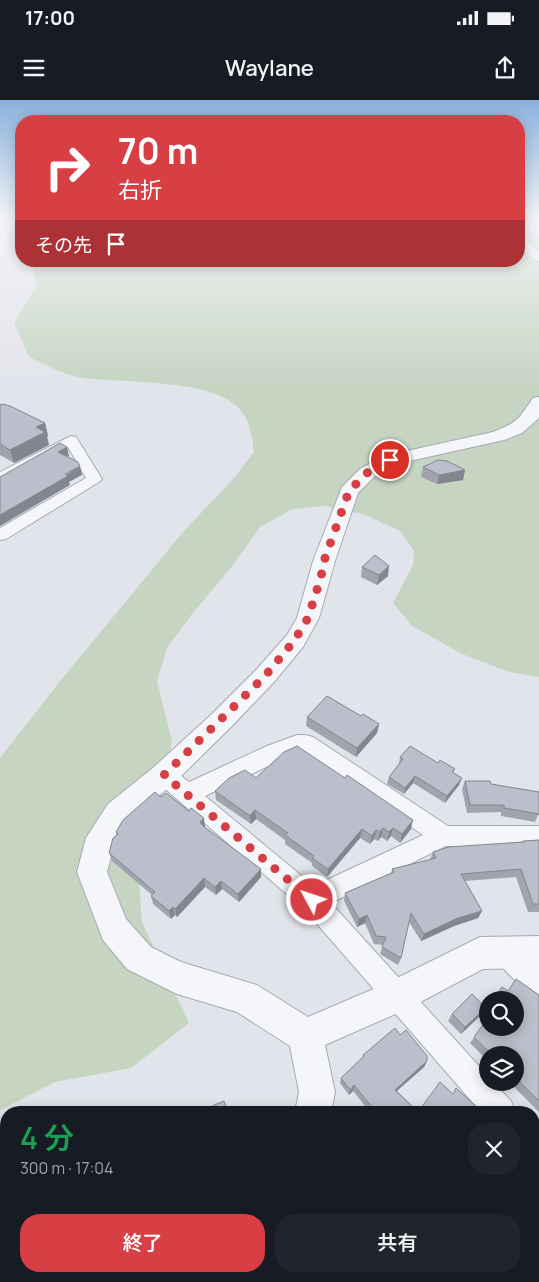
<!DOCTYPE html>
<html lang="ja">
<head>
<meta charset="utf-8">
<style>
  :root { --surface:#171b24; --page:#20242c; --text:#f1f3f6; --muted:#9ea1a6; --accent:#d73f44 }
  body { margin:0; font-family:Manrope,"Noto Sans JP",sans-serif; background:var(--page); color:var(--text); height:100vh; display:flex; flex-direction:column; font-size:19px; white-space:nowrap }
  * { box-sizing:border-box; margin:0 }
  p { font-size:16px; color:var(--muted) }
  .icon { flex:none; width:28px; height:28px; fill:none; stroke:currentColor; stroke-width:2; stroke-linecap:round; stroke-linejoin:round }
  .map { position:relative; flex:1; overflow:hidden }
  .details { position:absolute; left:0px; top:1006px; width:540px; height:176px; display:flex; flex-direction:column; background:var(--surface); border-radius:20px 20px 0 0; box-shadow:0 2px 12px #0003 }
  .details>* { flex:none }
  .hud { position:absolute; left:15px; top:15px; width:510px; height:152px; border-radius:20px; box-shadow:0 2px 12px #0003; background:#d73f44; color:#fff; overflow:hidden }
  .fabs { position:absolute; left:479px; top:891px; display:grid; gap:10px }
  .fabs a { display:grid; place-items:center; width:45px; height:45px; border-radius:50%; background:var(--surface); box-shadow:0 2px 12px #0003; font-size:25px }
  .pin { position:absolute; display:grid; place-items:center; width:42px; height:42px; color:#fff; margin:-21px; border:2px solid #fff; border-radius:50%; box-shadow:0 1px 5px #0007 }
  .me { position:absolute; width:55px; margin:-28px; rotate:310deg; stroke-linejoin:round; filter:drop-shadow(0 0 4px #0008) }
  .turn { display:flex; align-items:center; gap:18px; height:105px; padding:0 20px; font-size:22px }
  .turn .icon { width:65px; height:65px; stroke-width:2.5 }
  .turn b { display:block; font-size:35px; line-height:42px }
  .then { display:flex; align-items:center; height:48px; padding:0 20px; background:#0003; gap:10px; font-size:19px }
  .round { display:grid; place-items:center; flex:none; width:52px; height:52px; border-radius:20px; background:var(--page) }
  .summary { display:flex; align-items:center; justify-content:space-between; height:85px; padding:0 20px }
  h1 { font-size:30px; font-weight:600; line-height:38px; color:#1e9e55 }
  .cta { display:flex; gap:10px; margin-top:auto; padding:10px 20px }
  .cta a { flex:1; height:58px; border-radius:20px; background:var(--accent); color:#fff; font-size:20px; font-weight:600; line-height:58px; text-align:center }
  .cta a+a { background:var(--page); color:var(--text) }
  .status { display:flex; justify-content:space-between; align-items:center; height:35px; padding:0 25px; background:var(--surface); direction:ltr }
  .status svg { height:14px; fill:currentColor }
  header { display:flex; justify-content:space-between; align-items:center; height:65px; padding:0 20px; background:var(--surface); font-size:22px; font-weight:600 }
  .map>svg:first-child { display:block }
  .green { fill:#c5d5c2 }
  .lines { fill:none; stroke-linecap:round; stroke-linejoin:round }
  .minor-casing { stroke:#a6aab6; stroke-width:2 }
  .tertiary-casing { stroke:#a6aab6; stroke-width:2 }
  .minor { fill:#f5f6f9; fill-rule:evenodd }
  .tertiary { fill:#f5f6f9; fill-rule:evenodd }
  .wall { fill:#a1a4af }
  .shaded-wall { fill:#83868e }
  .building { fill:#bbbfcb; stroke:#83868e }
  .route { stroke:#d73f44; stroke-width:9; stroke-dasharray:0 16.2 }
</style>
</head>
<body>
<div class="status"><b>17:00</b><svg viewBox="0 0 49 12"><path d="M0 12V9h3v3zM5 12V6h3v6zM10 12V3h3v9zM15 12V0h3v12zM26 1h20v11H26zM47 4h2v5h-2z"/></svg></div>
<header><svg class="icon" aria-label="menu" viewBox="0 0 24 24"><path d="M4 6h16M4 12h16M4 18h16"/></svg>Waylane<svg class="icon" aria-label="share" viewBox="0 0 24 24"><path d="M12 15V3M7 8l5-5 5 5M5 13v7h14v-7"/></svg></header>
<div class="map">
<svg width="539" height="1182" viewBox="0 0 539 1182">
  <rect width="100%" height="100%" fill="#e2e4eb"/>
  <path class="green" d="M 519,123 L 539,138 L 539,577 L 509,572 L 462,554 L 412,526 L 393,503 L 413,465 L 414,451 L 400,431 L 363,414 L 325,406 L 293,409 L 260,427 L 233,465 L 192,514 L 167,548 L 157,581 L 172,641 L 160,712 L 138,767 L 142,822 L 189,923 L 131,968 L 55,982 L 0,1010 L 0,658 L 57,585 L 183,432 L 235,377 L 254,352 C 252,338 251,324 242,312 C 218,278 122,283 83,278 C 64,275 46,265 29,257 L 14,223 L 37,184 L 34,170 L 28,161 L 519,161 Z
    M 21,127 L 21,152 L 5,138 L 7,134 Z"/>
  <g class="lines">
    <defs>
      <path id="minor" d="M 71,336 L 76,337 L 102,379 L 99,382 L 6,439 L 0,440 L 0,428 L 86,378 L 68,347 L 0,383 L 0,372 Z
        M 297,635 L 305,635 L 313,637 L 448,726 L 539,726 L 539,746 L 446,746 L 331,803 L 488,976 L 488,982 L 493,982 L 511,1001 L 515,1012 L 481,1012 L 303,808 L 156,681 L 153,675 L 156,669 C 170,664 178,674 189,682 L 267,646 ZM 298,652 L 302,652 L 423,735 L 314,786 L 205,696 Z
        M 507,840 L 516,844 L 539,865 L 539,896 C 522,889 501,870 494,853 L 498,844 Z
        M 534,1035 L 539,1037 L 539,1070 L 534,1068 Z
        M 438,1176 L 475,1176 L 477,1182 L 441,1182 Z"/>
      <path id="tertiary" d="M 519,138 L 523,138 L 539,151 L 539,161 L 535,160 L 519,147 Z
        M 539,297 L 539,318 L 522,333 L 504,340 L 396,364 L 374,377 L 358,393 L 335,461 L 319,518 L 303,547 L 274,582 L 231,627 L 174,683 L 128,722 L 115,742 L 107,772 L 126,819 L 151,847 L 181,862 L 257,885 L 308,917 L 385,884 L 480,837 L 539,836 L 539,868 L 483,869 L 409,908 L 325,945 L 335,992 L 331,1012 L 295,1012 L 299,992 L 290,946 L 237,912 L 177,894 L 127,869 L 103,840 L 77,772 L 86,738 L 108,704 L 154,667 L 213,613 L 256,570 L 287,535 L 297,518 L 313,461 L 342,387 L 360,369 L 384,356 L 493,332 C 518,322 518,320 533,298 Z
        M 219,1176 L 263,1176 L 261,1182 L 217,1182 Z"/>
    </defs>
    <use href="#minor" class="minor-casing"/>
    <use href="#tertiary" class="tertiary-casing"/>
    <use href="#minor" class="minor"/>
    <use href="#tertiary" class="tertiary"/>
  </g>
  <path class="wall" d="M 0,305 L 45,323 L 48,336 L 47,337 L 49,345 L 14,363 L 0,355 Z
    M 423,367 L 465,370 L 463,380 L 437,384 L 421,377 Z
    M 362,467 L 388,476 L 377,485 L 361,477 Z
    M 361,616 L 379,624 L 377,633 L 356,657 L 306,626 L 307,617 Z
    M 400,657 L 438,663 L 455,669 L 453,673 L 459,685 L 445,703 L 413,683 L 404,694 L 387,684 L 389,677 L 399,664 Z
    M 256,678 L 411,729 L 400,743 L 391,736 L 387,741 L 381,737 L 378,741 L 374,739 L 370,744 L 360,738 L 327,777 L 312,766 L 312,763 L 285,744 L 285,740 L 256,719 L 251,724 L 216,700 L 215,691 Z
    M 465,681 L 491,684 L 539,692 L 539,715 L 538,715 L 535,722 L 501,716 L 501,712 L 467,713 L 462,689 Z
    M 161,697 L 189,711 L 205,726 L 205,727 L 261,777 L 239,802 L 222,789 L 216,795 L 205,787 L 177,817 L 175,815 L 171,819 L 153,804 L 151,796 L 152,795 L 112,761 L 109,753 L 116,735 L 116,732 Z
    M 539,740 L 539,812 L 528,812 L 516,777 L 465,781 L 482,811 L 478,818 L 454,826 L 421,841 L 409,822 L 401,858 L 398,865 L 380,854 L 383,845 L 374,844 L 365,823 L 357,827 L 344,801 L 345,793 L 391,773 L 392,769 L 430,760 L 433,752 L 522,742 L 523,741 Z
    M 516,879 L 539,895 L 539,1012 L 509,982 L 515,982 L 515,955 L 488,955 L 488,961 L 470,943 L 485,922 L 482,919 L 488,910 L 488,928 L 508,891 Z
    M 486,908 L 482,914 L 461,934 L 448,921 L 452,914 Z
    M 400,935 L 427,961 L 424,967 L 397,991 L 418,1012 L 370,1012 L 353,991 L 349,995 L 340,983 L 341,978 L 362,958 L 363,955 Z
    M 534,1083 L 539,1088 L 539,1182 L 495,1182 L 500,1176 L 534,1176 Z"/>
  <path class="shaded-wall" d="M 45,323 L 48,336 L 47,337 L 49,345 L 14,363 L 10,350 L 36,327 Z
    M 67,347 L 69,356 L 60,361 L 58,352 Z
    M 80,366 L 82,375 L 69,382 L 70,385 L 0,426 L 0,415 Z
    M 465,370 L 463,380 L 437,384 L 439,375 Z
    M 389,466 L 388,476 L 377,485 L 379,475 Z
    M 379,624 L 377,633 L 356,657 L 357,648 Z
    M 415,676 L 413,683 L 404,694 L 405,688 Z
    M 462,678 L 459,685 L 445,703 L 447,696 Z
    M 255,710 L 256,719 L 251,724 L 250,716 Z
    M 204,718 L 205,726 L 201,731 L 200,722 Z
    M 413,720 L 411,729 L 400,743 L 402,734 Z
    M 383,728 L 381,737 L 378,741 L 380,732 Z
    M 393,728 L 391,736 L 387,741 L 389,732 Z
    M 362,729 L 360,738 L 327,777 L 328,769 Z
    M 376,730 L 374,739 L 370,744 L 372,736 Z
    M 261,769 L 261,777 L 239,802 L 238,794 Z
    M 204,778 L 205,787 L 177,817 L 175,809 Z
    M 221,781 L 222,789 L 216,795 L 215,787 Z
    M 173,807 L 175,815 L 171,819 L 169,811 Z
    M 482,811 L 478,818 L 454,826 L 421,841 L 424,834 L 458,818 Z
    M 367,815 L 365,823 L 357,827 L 359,819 Z
    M 486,908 L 482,914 L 461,934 L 465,927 Z
    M 427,961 L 424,967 L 392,995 L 395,990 Z
    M 354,985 L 353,991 L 349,995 L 350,990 Z
    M 94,1176 L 98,1176 L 102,1182 L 98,1182 Z"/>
  <path class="building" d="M 3,304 L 10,306 L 45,323 L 36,327 L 45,332 L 10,350 L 0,344 L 0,305 Z
    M 60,343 L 67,347 L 58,352 L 78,362 L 80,366 L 65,374 L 68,376 L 0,415 L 0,377 Z
    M 438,360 L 447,361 L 465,370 L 439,375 L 423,367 Z
    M 375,455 L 389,466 L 379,475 L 362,467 Z
    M 327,596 L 361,616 L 363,614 L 379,624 L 357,648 L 307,617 Z
    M 297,646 L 345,678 L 347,675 L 413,720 L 402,734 L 393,728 L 389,732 L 383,728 L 380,732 L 376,730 L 372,736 L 362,729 L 328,769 L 312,758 L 314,756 L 285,735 L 288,733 L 255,710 L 250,716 L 215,691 L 229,678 L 245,670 L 256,678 L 284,652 Z
    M 410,646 L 438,663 L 440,660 L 455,669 L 452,672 L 462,678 L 447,696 L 415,676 L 405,688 L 389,677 L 403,659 L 400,657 Z
    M 465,681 L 490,681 L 491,684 L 539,692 L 539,714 L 504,708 L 504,705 L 470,705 Z
    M 155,692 L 161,697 L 166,693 L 189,711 L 191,708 L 204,718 L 200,722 L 203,726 L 261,769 L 238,794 L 221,781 L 215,787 L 204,778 L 175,809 L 173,807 L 169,811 L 151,796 L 155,792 L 109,753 L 113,738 L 118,734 L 116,732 L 123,720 Z
    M 539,740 L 539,804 L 533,804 L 521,769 L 461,774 L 482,811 L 458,818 L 424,834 L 411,813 L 401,858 L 382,847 L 386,837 L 376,836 L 367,815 L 359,819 L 345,793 L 394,772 L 392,769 L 436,758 L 433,752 L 448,747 L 524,742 L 523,741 Z
    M 516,879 L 539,895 L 539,1001 L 515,977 L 515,955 L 492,955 L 474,937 L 488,918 L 488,928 L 515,928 L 515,900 L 494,900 L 502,887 L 508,891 Z
    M 472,894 L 486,908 L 465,927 L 452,914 Z
    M 395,928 L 400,935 L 406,930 L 427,956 L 427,961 L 395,990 L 418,1012 L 376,1012 L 354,985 L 350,990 L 341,978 L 364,956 L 363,955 Z
    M 440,982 L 453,994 L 456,988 L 480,1010 L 479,1012 L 418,1012 Z
    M 224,1001 L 228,1012 L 198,1012 Z
    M 534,1083 L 539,1088 L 539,1182 L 500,1182 L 504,1176 L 534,1176 L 534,1113 L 537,1108 L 534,1105 Z
    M 45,1176 L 94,1176 L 98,1182 L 40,1182 Z
    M 127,1176 L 155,1176 L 161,1182 L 130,1182 Z
    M 166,1176 L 179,1176 L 185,1182 L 162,1182 Z
    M 300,1176 L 341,1176 L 344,1182 L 302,1182 Z"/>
  <linearGradient id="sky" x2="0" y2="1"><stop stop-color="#89b1dd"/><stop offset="0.42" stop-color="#f2f3f6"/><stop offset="1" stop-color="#f2f3f6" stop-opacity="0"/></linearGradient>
  <rect width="539" height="285" fill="url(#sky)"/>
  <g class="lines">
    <path class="route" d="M 312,800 L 164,675 L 265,576 L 294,541 L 308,518 L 321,477 L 324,461 L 349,391 L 367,373 L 379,365 L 390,360"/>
  </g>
</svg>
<div class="fabs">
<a><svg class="icon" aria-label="search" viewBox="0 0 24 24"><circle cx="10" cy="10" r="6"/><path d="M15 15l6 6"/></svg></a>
<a><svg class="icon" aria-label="layers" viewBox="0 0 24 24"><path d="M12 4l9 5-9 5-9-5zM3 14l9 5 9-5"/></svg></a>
</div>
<div class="pin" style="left:390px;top:360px;background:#d93025"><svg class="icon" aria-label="arrive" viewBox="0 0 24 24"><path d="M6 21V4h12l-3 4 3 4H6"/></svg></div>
<svg class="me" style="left:312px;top:800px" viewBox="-20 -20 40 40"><circle r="17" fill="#d73f44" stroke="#fff" stroke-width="3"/><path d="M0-11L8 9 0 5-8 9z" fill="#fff"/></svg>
<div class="hud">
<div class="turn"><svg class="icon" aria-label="right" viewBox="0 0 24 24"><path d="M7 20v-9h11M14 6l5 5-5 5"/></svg><div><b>70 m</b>右折</div></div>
<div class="then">その先<svg class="icon" aria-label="arrive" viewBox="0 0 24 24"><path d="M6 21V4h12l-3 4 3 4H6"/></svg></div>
</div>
<section class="details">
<div class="summary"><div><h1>4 分</h1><p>300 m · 17:04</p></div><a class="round"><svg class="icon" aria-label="close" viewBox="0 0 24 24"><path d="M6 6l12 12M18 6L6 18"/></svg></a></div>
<div class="cta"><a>終了</a><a>共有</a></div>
</section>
</div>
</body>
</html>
